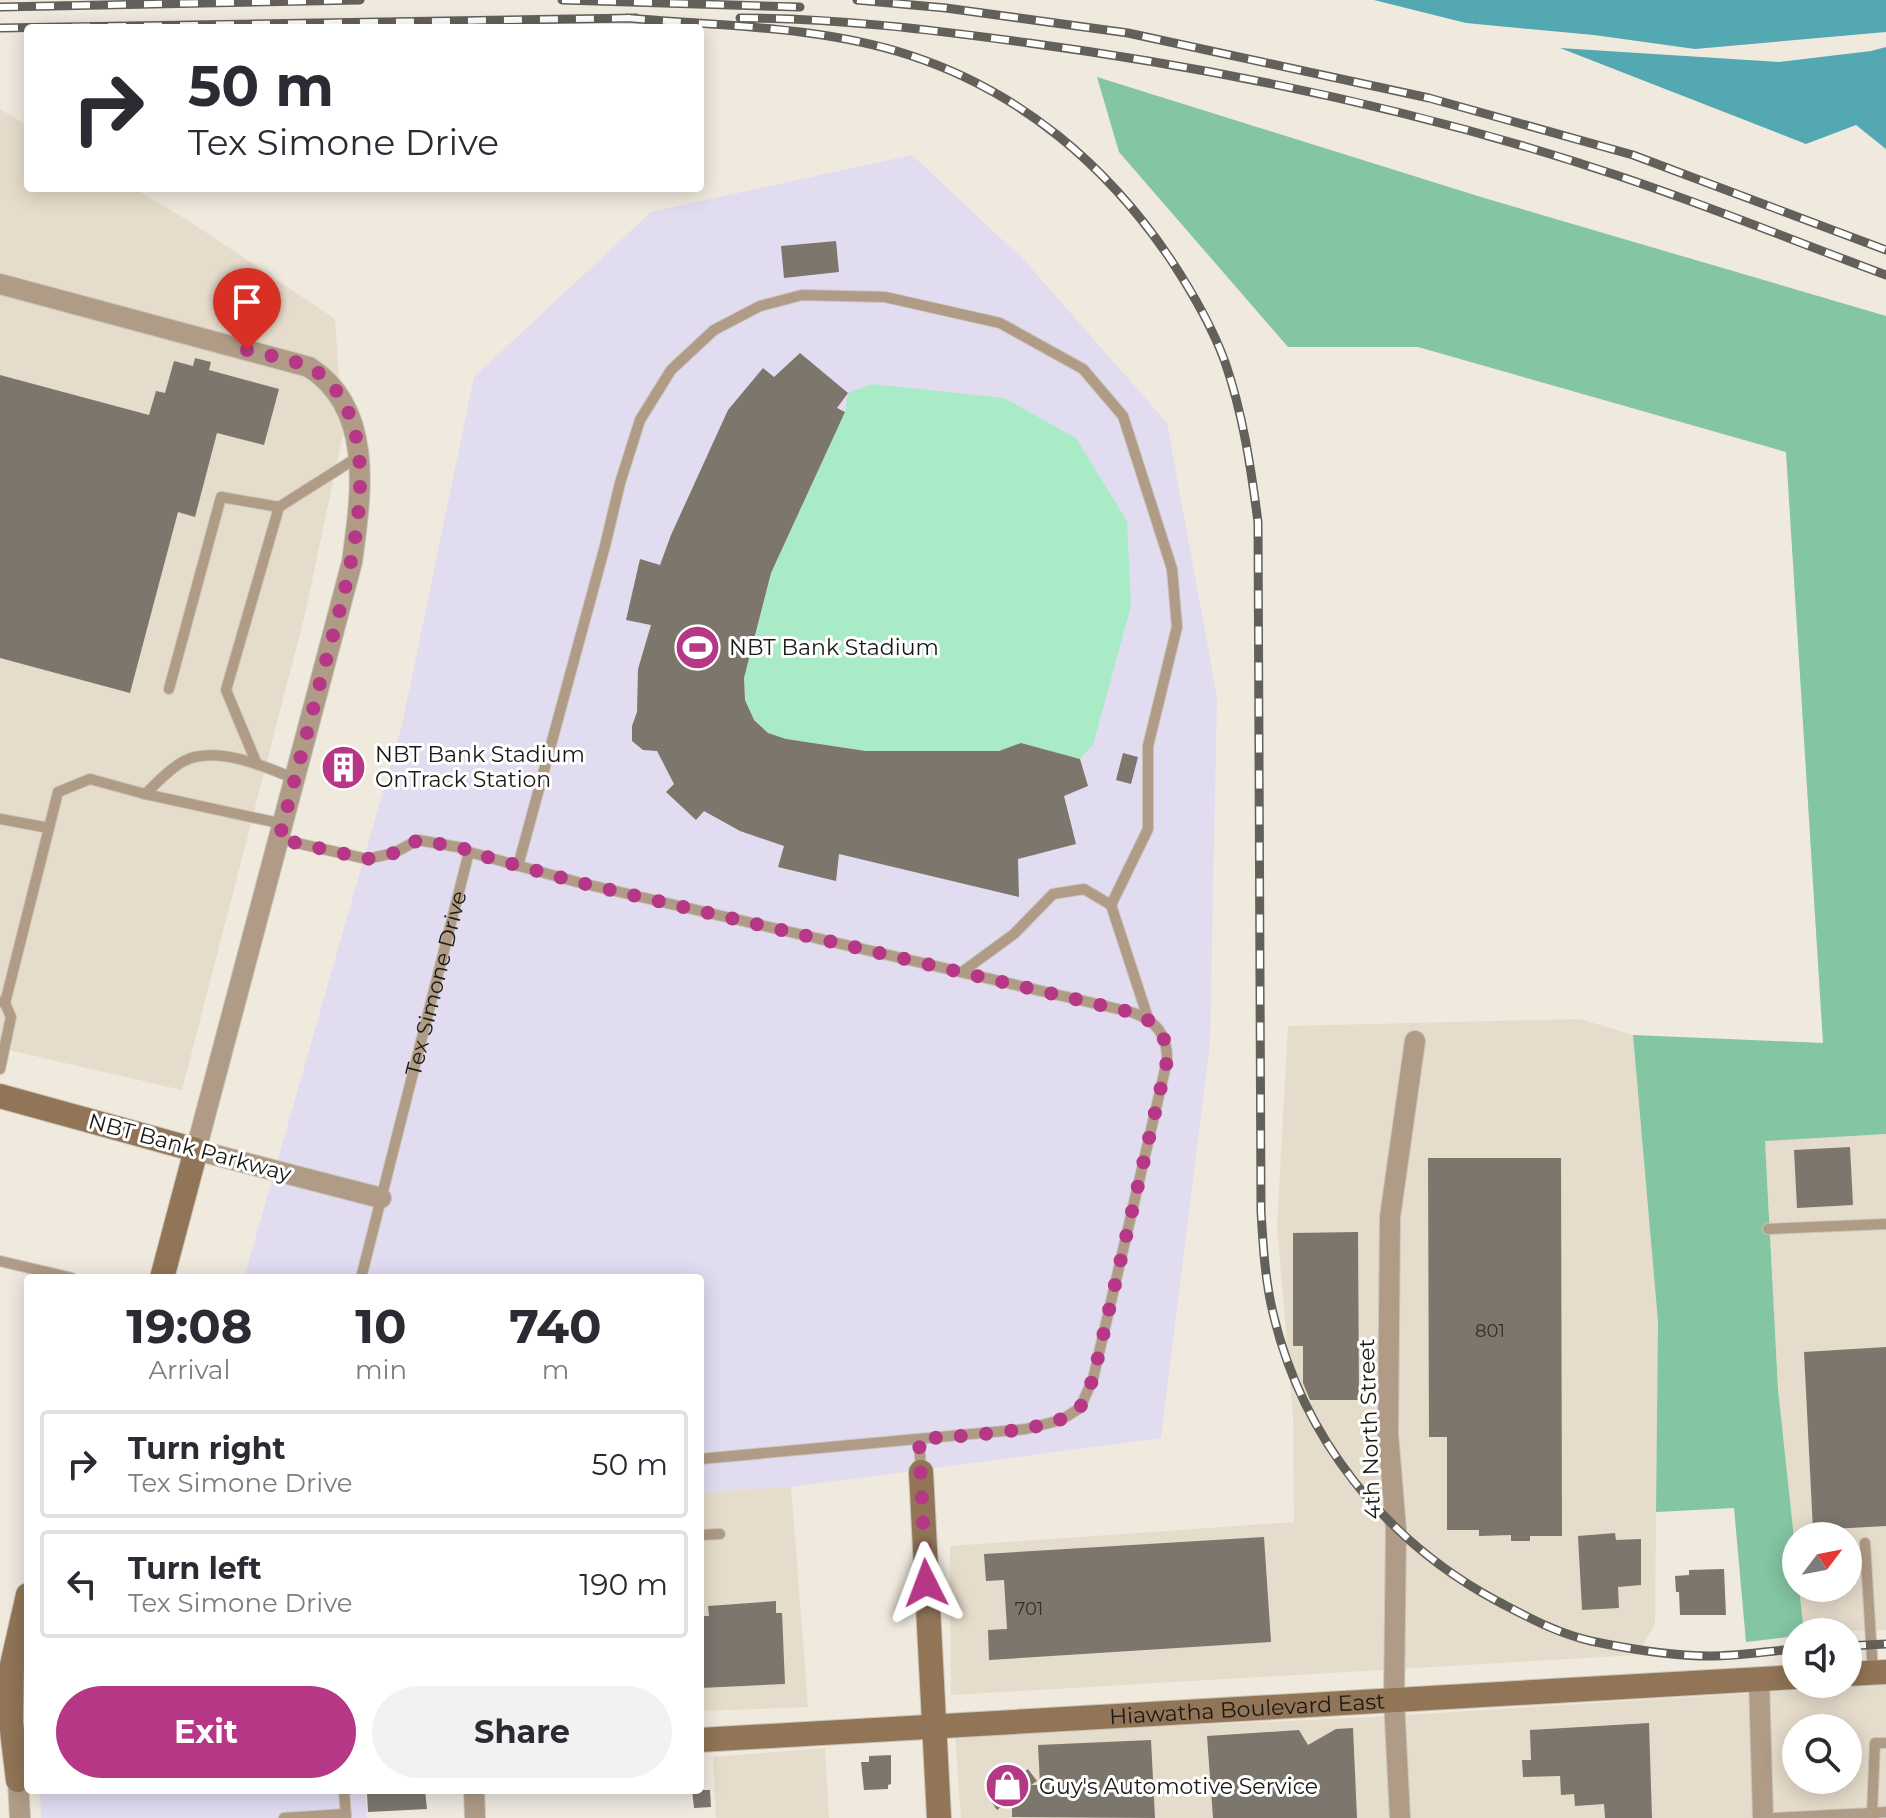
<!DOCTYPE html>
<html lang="en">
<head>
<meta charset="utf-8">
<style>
  :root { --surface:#fff; --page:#f2f2f3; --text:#2b2b33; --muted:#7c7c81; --line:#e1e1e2; --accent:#b53786 }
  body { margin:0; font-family:Montserrat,sans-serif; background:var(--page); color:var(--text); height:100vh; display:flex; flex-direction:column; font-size:30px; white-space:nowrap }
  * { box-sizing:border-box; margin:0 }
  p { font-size:26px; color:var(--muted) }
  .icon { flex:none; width:44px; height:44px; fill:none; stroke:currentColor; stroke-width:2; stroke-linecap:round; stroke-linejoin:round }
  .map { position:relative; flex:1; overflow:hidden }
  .sheet { position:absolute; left:24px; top:1274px; width:680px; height:520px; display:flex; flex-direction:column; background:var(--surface); border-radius:8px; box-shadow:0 4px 20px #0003 }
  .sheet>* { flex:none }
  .hud { position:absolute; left:24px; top:24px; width:680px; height:168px; border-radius:8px; box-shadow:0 4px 20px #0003; background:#fff; color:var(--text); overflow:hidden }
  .needle { width:52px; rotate:58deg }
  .buttons { position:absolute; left:1782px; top:1522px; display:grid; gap:16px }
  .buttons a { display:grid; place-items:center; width:80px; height:80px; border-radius:50%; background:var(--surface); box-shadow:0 4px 20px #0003; font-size:40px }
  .pin { position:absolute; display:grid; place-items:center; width:68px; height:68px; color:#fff; margin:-82px -34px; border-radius:50% 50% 50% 0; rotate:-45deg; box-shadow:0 0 8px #0007 }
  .pin .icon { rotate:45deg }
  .me { position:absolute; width:88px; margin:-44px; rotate:357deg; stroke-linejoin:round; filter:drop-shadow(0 0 6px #0008) }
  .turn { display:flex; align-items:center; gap:28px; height:168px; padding:0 32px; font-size:36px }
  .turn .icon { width:104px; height:104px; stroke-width:2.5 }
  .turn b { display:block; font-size:56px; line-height:68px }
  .eta { display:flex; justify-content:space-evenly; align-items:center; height:136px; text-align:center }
  .eta b { font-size:48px; font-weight:700; line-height:56px }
  .primary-button { display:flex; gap:16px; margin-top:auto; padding:16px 32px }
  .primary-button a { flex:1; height:92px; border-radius:48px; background:var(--accent); color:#fff; font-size:32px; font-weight:700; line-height:92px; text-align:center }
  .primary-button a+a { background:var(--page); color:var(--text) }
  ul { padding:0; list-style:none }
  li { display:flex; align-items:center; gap:24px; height:108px; margin:0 16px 12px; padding:0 16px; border:4px solid var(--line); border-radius:8px }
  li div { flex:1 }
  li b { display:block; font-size:30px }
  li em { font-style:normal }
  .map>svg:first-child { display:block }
  .commercial { fill:#e2dcf1 }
  .built { fill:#e6dccb; fill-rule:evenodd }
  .green { fill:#aaebc7 }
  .forest { fill:#84c5a2 }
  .water { fill:#53a8b1 }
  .building { fill:#7c766d }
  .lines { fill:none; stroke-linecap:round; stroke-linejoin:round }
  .lane-casing { stroke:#c9c4ba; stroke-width:12 }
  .street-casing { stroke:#c9c4ba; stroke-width:22 }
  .secondary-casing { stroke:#c9c4ba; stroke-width:26 }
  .lane { stroke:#af9b86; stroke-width:10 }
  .street { stroke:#af9b86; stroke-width:20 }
  .secondary { stroke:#917556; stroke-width:24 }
  .rail-casing { stroke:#636059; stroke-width:9 }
  .rail { stroke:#fff; stroke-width:6; stroke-dasharray:18; stroke-linecap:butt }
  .route { stroke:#b53786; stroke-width:14; stroke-dasharray:0 25.2 }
  .labels { text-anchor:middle; stroke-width:6; stroke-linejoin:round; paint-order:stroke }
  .number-label { font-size:18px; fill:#33302b }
  .poi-label { font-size:22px; fill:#1b1915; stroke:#fff; text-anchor:start }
  .street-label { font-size:22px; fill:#1b1915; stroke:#fff }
</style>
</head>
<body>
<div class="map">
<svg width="1886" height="1818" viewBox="0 0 1886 1818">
  <rect width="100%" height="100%" fill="#efe9de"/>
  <path class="commercial" d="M 912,155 L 1025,261 L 1167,423 L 1217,697 L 1210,1043 L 1161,1438 L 791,1487 L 700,1492 L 700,1278 L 244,1278 L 402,725 L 474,377 L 651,212 Z
    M 40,1790 L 365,1790 L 367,1818 L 41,1818 Z"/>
  <path class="built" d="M 0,109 L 28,126 L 28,188 L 133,188 L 189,221 L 335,319 L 343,434 L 305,614 L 182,1090 L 0,1048 Z
    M 1580,1019 L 1633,1035 L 1658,1322 L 1655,1624 L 1637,1655 L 951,1695 L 950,1546 L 1294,1522 L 1293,1415 L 1277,1227 L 1288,1026 Z
    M 1886,1134 L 1886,1630 L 1804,1632 L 1799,1588 L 1848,1588 L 1848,1536 L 1796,1536 L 1796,1557 L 1778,1389 L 1765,1140 Z
    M 791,1487 L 808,1707 L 700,1711 L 700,1492 Z
    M 1886,1685 L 1886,1818 L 961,1818 L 955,1736 L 1373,1717 ZM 1796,1728 L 1848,1728 L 1848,1780 L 1796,1780 Z
    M 825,1748 L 829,1818 L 716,1818 L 713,1757 Z"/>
  <path class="green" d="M 872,384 L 1004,398 L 1076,438 L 1127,521 L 1131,606 L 1093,745 L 1080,759 L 1021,743 L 999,751 L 866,751 L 786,739 L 768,733 L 754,720 L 745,700 L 744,678 L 771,573 L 845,412 L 848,393 Z"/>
  <path class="forest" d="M 1097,77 L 1481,197 L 1886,316 L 1886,1134 L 1765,1141 L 1778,1389 L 1796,1557 L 1796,1588 L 1799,1588 L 1804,1632 L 1796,1632 L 1796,1636 L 1746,1642 L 1734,1508 L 1656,1512 L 1658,1322 L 1633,1035 L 1823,1043 L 1786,452 L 1418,347 L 1288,347 L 1119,152 Z"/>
  <path class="water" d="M 1374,0 L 1886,0 L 1886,32 L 1695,49 L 1594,35 L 1466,23 Z
    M 1886,47 L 1886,149 L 1856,125 L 1806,144 L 1560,48 L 1779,62 L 1871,51 Z"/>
  <path class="building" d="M 836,241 L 839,272 L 784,278 L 781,246 Z
    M 800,353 L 848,393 L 837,408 L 845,412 L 771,573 L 744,678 L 745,700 L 754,720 L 768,733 L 786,739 L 866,751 L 999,751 L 1021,743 L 1080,759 L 1088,786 L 1064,796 L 1076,844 L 1018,859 L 1019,897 L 839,854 L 836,881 L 778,867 L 784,846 L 740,831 L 704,811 L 696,820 L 666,792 L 674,784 L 657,751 L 643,750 L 632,741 L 632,726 L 637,712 L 638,669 L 651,625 L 626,620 L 640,559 L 660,565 L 671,535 L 728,410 L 763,368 L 774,377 Z
    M 195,358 L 211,362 L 209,370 L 279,389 L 264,445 L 217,433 L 195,517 L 178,512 L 130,693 L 0,658 L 0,375 L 149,415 L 156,391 L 165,393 L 174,361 L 193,366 Z
    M 1123,753 L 1138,757 L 1131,784 L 1116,780 Z
    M 1850,1147 L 1853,1205 L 1797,1208 L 1794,1150 Z
    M 1428,1158 L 1561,1158 L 1562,1536 L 1530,1536 L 1530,1541 L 1511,1541 L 1511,1535 L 1479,1536 L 1479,1530 L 1447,1530 L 1447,1437 L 1429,1437 Z
    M 1358,1232 L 1359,1400 L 1310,1400 L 1303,1383 L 1303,1346 L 1293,1346 L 1293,1233 Z
    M 1886,1347 L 1886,1526 L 1813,1530 L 1804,1352 Z
    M 1615,1533 L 1616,1540 L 1641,1539 L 1641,1585 L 1618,1587 L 1619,1608 L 1582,1610 L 1578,1536 Z
    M 1264,1537 L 1271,1642 L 989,1660 L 988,1630 L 1007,1629 L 1004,1580 L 986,1581 L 984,1554 Z
    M 1724,1569 L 1726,1615 L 1680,1615 L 1679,1592 L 1676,1592 L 1675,1576 L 1689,1575 L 1689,1570 Z
    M 776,1601 L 776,1613 L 782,1613 L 785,1684 L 700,1688 L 700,1616 L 709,1616 L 708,1606 Z
    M 1649,1723 L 1652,1818 L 1605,1818 L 1604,1804 L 1575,1806 L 1574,1794 L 1561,1795 L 1560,1776 L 1523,1777 L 1522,1760 L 1531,1760 L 1530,1730 Z
    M 1353,1728 L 1357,1818 L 1213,1818 L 1207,1736 L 1299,1730 L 1308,1745 L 1336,1729 Z
    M 1151,1740 L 1155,1818 L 1012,1817 L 1012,1799 L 997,1810 L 988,1797 L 1028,1769 L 1037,1781 L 1031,1785 L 1040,1785 L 1038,1745 Z
    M 891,1755 L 891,1784 L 888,1785 L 888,1789 L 864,1790 L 861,1762 L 869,1762 L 869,1756 Z
    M 396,1790 L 425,1790 L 427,1809 L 368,1812 L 367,1793 Z
    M 692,1790 L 710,1790 L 711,1807 L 694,1808 Z"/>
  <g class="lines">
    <defs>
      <g id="lane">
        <path d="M 169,689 L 221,497 L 279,507"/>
        <path d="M 256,762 L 226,690 L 279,507 L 358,457"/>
        <path d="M 145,794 C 156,784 170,768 184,761 C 215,745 265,766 295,779"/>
        <path d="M 0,819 L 49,828"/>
        <path d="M 279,839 L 367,859 L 394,853 L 418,840 L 463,848 L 469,852"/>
        <path d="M 518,866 L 605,546 L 620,483 L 640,420 L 671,370 L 714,330 L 760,306 L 802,295 L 885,297 L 1000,323 L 1083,369 L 1123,416 L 1172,569 L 1177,627 L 1148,746 L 1148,829 L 1111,905"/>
        <path d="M 962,972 L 1014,934 L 1053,894 L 1084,889 L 1111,905 L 1148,1018"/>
        <path d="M 0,1002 L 5,1003 L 11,1017 L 0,1069"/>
        <path d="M 5,1003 L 58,792 L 90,779 L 145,794 L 283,824"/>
        <path d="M 1768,1229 L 1886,1224"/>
        <path d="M 0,1261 L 72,1278"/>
        <path id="s1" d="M 361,1278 L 469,852 L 577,882 L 1131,1012 C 1155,1020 1168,1034 1167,1061 L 1093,1379 L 1080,1408 L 1061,1420 L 1026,1429 L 700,1459"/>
        <path d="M 919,1439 L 921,1472"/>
        <path d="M 700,1535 L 720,1534"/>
        <path d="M 1865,1543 L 1873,1673"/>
        <path d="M 1886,1743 L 1875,1743 L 1872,1813 L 1886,1812"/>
        <path d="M 344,1790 L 346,1818"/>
        <path d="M 284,1818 L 346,1814"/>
        <path d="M 1775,1818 L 1872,1813 L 1872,1818"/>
      </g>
      <path id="street" d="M 0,284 L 309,367 C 375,409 361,496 352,562 L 196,1150 L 381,1198
        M 1759,1679 L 1763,1818
        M 18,1780 L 20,1818
        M 474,1790 L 475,1818
        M 1400,1818 L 1394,1700 L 1396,1529 L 1388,1433 L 1390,1217 L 1415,1041"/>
      <g id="secondary">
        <path d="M 0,1096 L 196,1150 L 162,1278"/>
        <path d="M 921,1472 L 939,1818"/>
        <path d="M 1848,1674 L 1886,1672"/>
        <path id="s2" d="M 700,1740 L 1796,1677"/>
        <path d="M 18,1780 L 11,1722 L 12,1665 L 28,1595"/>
      </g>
    </defs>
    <use href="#lane" class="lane-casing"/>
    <use href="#street" class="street-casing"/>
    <use href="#secondary" class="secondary-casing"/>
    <use href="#lane" class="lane"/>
    <use href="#street" class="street"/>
    <use href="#secondary" class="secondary"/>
    <defs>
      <path id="rail" d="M 562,0 L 800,7
        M 857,0 L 946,8 L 1128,33 L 1429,98 L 1633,155 L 1886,250
        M 0,7 L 360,0
        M 627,18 C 719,26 822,26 909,55 C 1020,91 1107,165 1171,260 C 1192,292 1212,326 1225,362 C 1243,414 1251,468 1258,522 L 1261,1211 C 1263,1245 1265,1280 1273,1313 C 1302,1437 1385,1541 1497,1601 C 1528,1617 1556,1633 1591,1641 C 1629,1649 1673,1656 1711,1656 C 1739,1656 1768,1651 1796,1649
        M 740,18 C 837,18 934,30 1029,43 C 1229,70 1428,112 1619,176 C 1709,206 1797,242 1886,275
        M 0,28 L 636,18
        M 1848,1646 L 1886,1644"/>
    </defs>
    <use href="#rail" class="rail-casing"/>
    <use href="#rail" class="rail"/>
  </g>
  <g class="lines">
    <path class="route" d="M 247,350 C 273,357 307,360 327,380 C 394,447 342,599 321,679 C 307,733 293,786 279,839 L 367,859 L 394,853 L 418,840 L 463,848 L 469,852 L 577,882 L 1126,1011 C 1153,1018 1168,1032 1167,1061 L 1093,1379 C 1089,1387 1086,1400 1080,1407 C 1060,1433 953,1436 919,1439 L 926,1583"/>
  </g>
  <defs>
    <symbol id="stadium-disc" viewBox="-11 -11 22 22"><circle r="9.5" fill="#b53786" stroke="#fff"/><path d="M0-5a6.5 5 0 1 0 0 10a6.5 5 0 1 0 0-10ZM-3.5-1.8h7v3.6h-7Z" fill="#fff"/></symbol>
    <symbol id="building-disc" viewBox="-11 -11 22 22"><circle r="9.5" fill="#b53786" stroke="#fff"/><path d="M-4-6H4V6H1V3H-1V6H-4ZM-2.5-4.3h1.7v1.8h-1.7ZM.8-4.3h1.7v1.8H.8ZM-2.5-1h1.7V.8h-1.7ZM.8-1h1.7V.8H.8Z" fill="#fff"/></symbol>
    <symbol id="shop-disc" viewBox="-11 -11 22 22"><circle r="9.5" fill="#b53786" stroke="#fff"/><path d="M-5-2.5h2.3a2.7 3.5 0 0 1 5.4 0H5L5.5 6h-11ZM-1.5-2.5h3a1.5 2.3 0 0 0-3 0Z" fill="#fff"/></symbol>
  </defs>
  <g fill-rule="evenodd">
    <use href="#stadium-disc" x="672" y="622" width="51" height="51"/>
    <use href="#building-disc" x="318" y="742" width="51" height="51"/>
    <use href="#shop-disc" x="982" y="1760" width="51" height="51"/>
  </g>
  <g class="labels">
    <g class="number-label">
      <text x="1490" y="1337">801</text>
      <text x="1029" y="1615">701</text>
    </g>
    <g class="poi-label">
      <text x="729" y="655">NBT Bank Stadium</text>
      <text x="375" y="762">NBT Bank Stadium<tspan x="375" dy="25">OnTrack Station</tspan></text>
      <text x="1039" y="1794">Guy's Automotive Service</text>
    </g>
    <g class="street-label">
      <text dy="8" stroke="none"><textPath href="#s1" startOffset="304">Tex Simone Drive</textPath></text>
      <text transform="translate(190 1147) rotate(15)" y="8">NBT Bank Parkway</text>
      <text transform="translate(1369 1429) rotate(-92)" y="8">4th North Street</text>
      <text dy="8" stroke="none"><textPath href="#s2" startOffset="548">Hiawatha Boulevard East</textPath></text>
    </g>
  </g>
</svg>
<div class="buttons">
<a><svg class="needle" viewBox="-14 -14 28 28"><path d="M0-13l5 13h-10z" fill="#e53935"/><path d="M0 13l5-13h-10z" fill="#7c7c81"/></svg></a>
<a><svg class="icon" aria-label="sound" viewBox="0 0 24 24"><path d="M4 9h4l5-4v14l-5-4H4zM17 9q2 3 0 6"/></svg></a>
<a><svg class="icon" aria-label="search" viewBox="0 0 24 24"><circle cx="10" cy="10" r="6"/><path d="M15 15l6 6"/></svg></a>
</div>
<div class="pin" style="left:247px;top:350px;background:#d93025"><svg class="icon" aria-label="arrive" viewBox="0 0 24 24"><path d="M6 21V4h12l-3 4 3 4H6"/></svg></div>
<svg class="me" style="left:926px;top:1583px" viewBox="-20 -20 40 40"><path d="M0-17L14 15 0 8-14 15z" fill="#b53786" stroke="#fff" stroke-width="4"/></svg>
<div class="hud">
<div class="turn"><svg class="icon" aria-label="right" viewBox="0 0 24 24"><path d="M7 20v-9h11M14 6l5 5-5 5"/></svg><div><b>50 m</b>Tex Simone Drive</div></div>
</div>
<section class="sheet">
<div class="eta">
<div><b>19:08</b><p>Arrival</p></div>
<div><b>10</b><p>min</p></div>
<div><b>740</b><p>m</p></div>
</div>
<ul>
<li><svg class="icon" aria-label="right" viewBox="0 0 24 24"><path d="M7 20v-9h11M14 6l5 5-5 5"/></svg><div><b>Turn right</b><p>Tex Simone Drive</p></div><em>50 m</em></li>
<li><svg class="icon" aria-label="left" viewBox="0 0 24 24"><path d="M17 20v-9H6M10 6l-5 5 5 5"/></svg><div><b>Turn left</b><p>Tex Simone Drive</p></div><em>190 m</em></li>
</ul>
<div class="primary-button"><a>Exit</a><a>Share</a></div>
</section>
</div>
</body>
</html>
